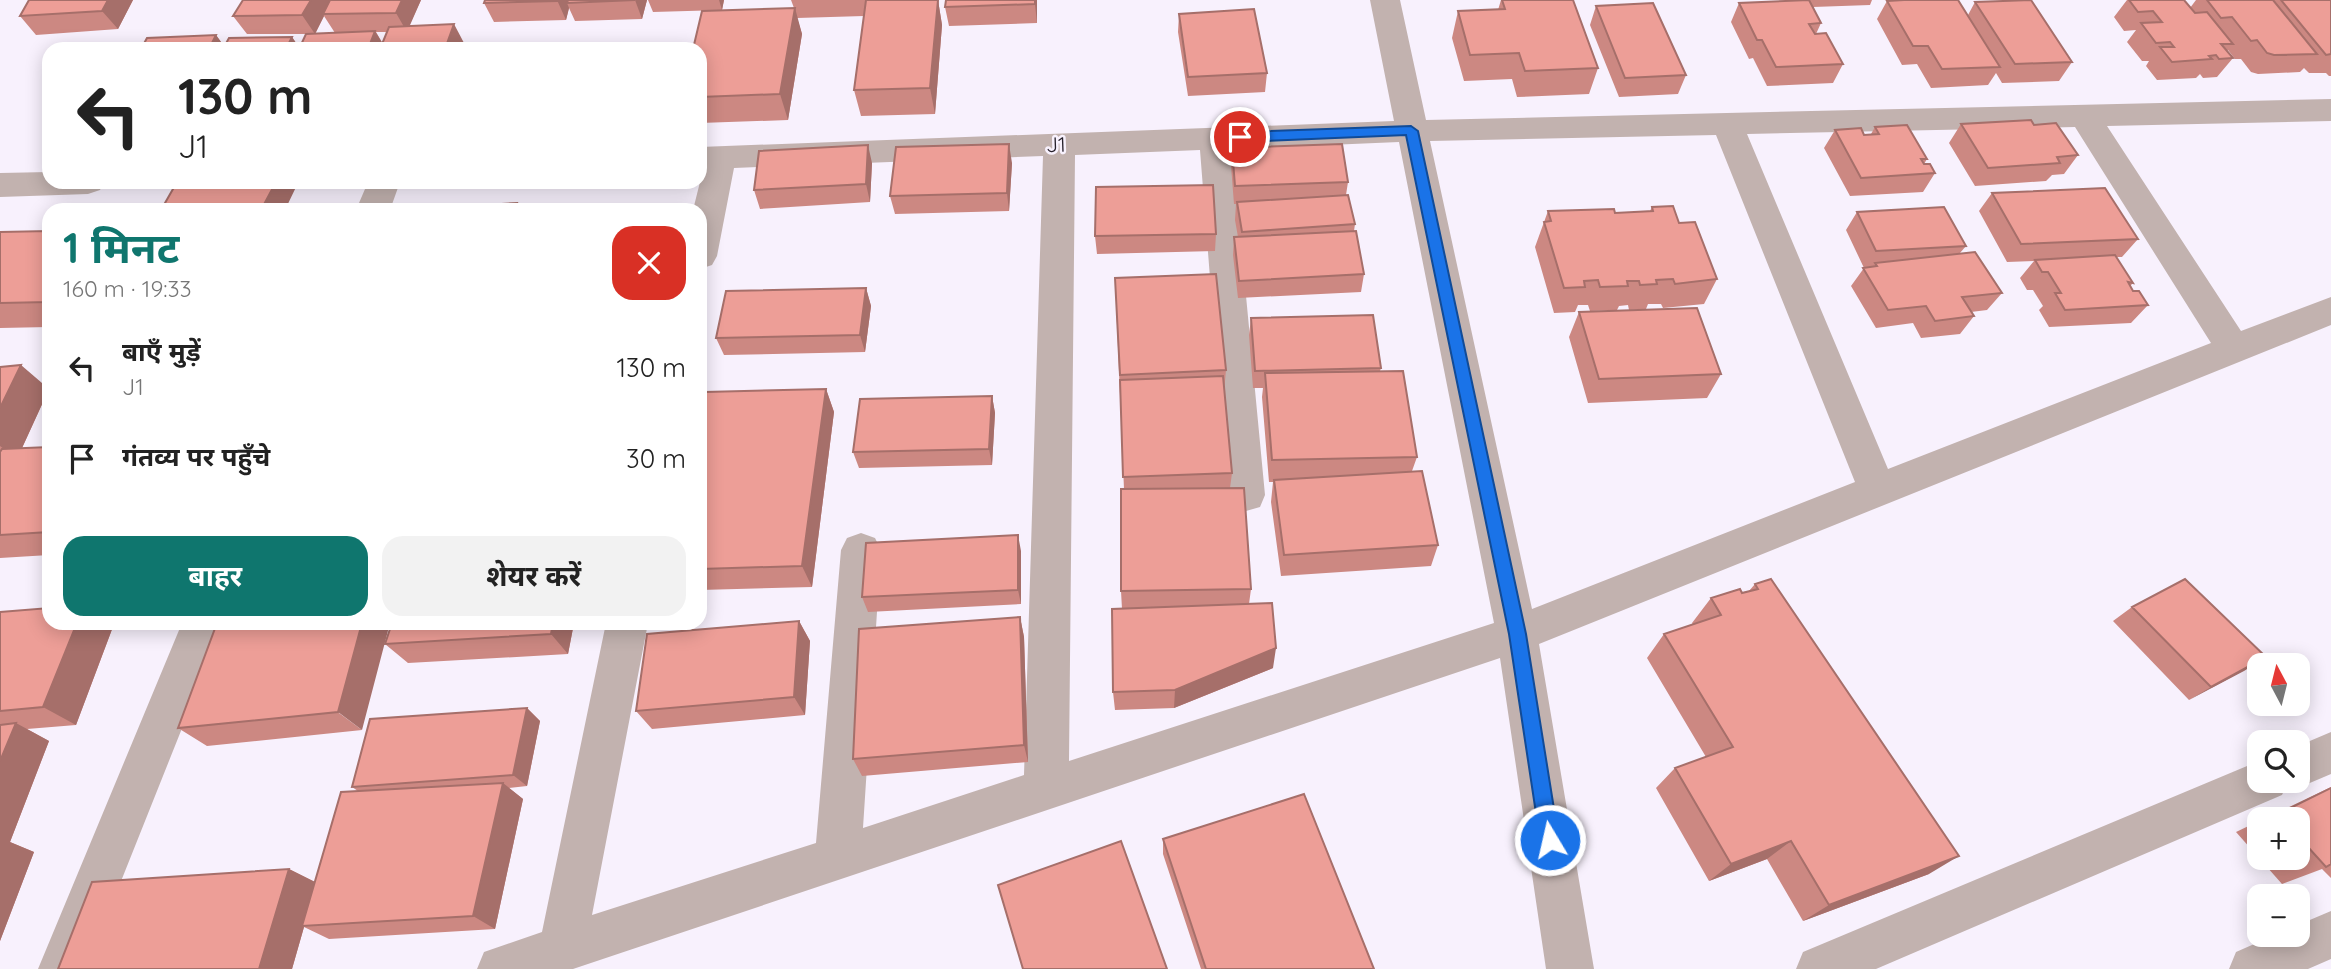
<!DOCTYPE html>
<html lang="hi">
<head>
<meta charset="utf-8">
<style>
  :root { --surface:#fff; --page:#f2f2f2; --text:#222; --muted:#767676; --accent:#0f766e }
  body { margin:0; font-family:Quicksand,"Noto Sans Devanagari",sans-serif; background:var(--page); color:var(--text); height:100vh; display:flex; flex-direction:column; font-size:26px; white-space:nowrap }
  * { box-sizing:border-box; margin:0 }
  p { font-size:23px; color:var(--muted) }
  .icon { flex:none; width:38px; height:38px; fill:none; stroke:currentColor; stroke-width:2; stroke-linecap:round; stroke-linejoin:round }
  .map { position:relative; flex:1; overflow:hidden }
  .details { position:absolute; left:42px; top:203px; width:665px; height:427px; display:flex; flex-direction:column; background:var(--surface); border-radius:21px; box-shadow:0 4px 18px #0003 }
  .details>* { flex:none }
  .top-card { position:absolute; left:42px; top:42px; width:665px; height:147px; border-radius:21px; box-shadow:0 4px 18px #0003; background:#fff; color:var(--text); overflow:hidden }
  .needle { width:46px; rotate:353deg }
  .tools { position:absolute; left:2247px; top:653px; display:grid; gap:14px }
  .tools a { display:grid; place-items:center; width:63px; height:63px; border-radius:14px; background:var(--surface); box-shadow:0 4px 18px #0003; font-size:35px }
  .pin { position:absolute; display:grid; place-items:center; width:60px; height:60px; color:#fff; margin:-30px; border:4px solid #fff; border-radius:50%; box-shadow:0 2px 7px #0007 }
  .me { position:absolute; width:77px; margin:-38px; rotate:351deg; stroke-linejoin:round; filter:drop-shadow(0 0 5px #0008) }
  .turn { display:flex; align-items:center; gap:24px; height:147px; padding:0 21px; font-size:32px }
  .turn .icon { width:91px; height:91px; stroke-width:2.5 }
  .turn b { display:block; font-size:49px; line-height:60px }
  .round { display:grid; place-items:center; flex:none; width:74px; height:74px; border-radius:21px; background:var(--page) }
  .head { display:flex; align-items:center; justify-content:space-between; height:119px; padding:0 21px }
  h1 { font-size:42px; font-weight:700; line-height:52px; color:var(--accent) }
  .primary-button { display:flex; gap:14px; margin-top:auto; padding:14px 21px }
  .primary-button a { flex:1; height:80px; border-radius:21px; background:var(--accent); color:#fff; font-size:28px; font-weight:700; line-height:80px; text-align:center }
  .primary-button a+a { background:var(--page); color:var(--text) }
  ul { padding:0; list-style:none }
  li { display:flex; align-items:center; gap:21px; height:91px; padding:0 21px }
  li div { flex:1 }
  li b { display:block; font-size:26px }
  li em { font-style:normal }
  .map>svg:first-child { display:block }
  .lines { fill:none; stroke-linecap:round; stroke-linejoin:round }
  .minor { fill:#c2b2af; fill-rule:evenodd }
  .wall { fill:#cc8882; fill-rule:evenodd }
  .shaded-wall { fill:#a66f6a }
  .building { fill:#ed9e97; stroke:#a66f6a; stroke-width:2 }
  .route { fill:#1a73e8; stroke:#114b97; stroke-width:2 }
  .labels { text-anchor:middle; stroke-width:5; stroke-linejoin:round; paint-order:stroke }
  .street-label { font-size:21px; fill:#26202b; stroke:#f8f1fd }
</style>
</head>
<body>
<div class="map">
<svg width="2331" height="969" viewBox="0 0 2331 969">
  <rect width="100%" height="100%" fill="#f8f1fd"/>
  <g class="lines">
    <path class="minor" d="M 1370,0 L 1400,0 L 1426,120 L 2331,99 L 2331,121 L 2107,126 L 2241,331 L 2331,297 L 2331,325 L 1539,644 L 1594,969 L 1546,969 L 1500,658 L 573,969 L 477,969 L 484,952 L 542,932 L 606,623 L 648,623 L 592,915 L 816,843 L 841,550 L 847,538 L 861,533 L 875,538 L 881,550 L 863,828 L 1024,775 L 1043,156 L 734,168 L 717,256 L 712,265 L 700,269 L 700,210 L 693,210 L 700,182 L 700,147 L 1394,121 ZM 2075,127 L 2211,343 L 1888,469 L 1747,134 ZM 1716,135 L 1855,482 L 1532,609 L 1430,141 ZM 1399,142 L 1494,623 L 1069,761 L 1075,155 L 1200,150 L 1227,495 L 1232,507 L 1246,511 L 1260,507 L 1265,495 L 1232,149 Z
      M 49,172 L 49,182 L 104,182 L 100,190 L 88,194 L 0,197 L 0,173 Z
      M 368,182 L 400,182 L 390,210 L 356,210 Z
      M 182,623 L 224,623 L 86,969 L 38,969 Z
      M 2331,732 L 2331,774 L 2298,788 L 2287,784 L 2282,795 L 1876,969 L 1796,969 L 1803,952 L 2259,761 L 2259,780 L 2298,780 L 2298,746 Z
      M 2331,911 L 2331,959 L 2308,969 L 2229,969 L 2236,952 L 2277,934 L 2298,934 L 2298,925 Z"/>
  </g>
  <path class="wall" d="M 29,0 L 133,0 L 118,29 L 36,35 L 20,16 Z
    M 421,0 L 409,26 L 464,43 L 462,49 L 141,49 L 216,35 L 224,46 L 292,37 L 299,47 L 335,33 L 324,16 L 315,34 L 247,34 L 233,16 ZM 376,32 L 387,32 L 383,44 Z
    M 485,0 L 647,0 L 642,19 L 575,21 L 569,8 L 566,20 L 494,22 L 484,3 Z
    M 648,0 L 724,0 L 722,10 L 653,12 Z
    M 791,0 L 938,0 L 942,25 L 935,114 L 861,116 L 854,90 L 864,16 L 797,18 L 802,34 L 788,120 L 700,123 L 700,49 L 794,8 Z
    M 946,0 L 1037,0 L 1037,23 L 949,26 L 945,7 Z
    M 1501,0 L 1580,0 L 1573,0 L 1598,68 L 1589,94 L 1517,97 L 1512,79 L 1464,81 L 1452,38 L 1458,11 L 1498,10 Z
    M 1793,0 L 1872,0 L 1870,5 L 1813,7 L 1821,23 L 1816,34 L 1843,64 L 1833,83 L 1767,86 L 1753,58 L 1749,59 L 1731,22 L 1739,3 L 1793,1 Z
    M 2127,0 L 2184,0 L 2190,8 L 2196,0 L 2331,0 L 2331,76 L 2329,76 L 2326,73 L 2309,73 L 2304,68 L 2300,72 L 2258,74 L 2251,72 L 2241,59 L 2235,59 L 2228,50 L 2227,51 L 2233,58 L 2217,77 L 2203,78 L 2200,74 L 2196,78 L 2157,80 L 2146,66 L 2149,61 L 2142,61 L 2127,42 L 2136,30 L 2124,31 L 2114,17 Z
    M 1887,1 L 1968,15 L 1975,2 L 2072,62 L 2059,81 L 2002,83 L 1996,73 L 1988,85 L 1931,88 L 1917,64 L 1902,65 L 1877,19 Z
    M 1596,6 L 1686,75 L 1678,94 L 1619,97 L 1590,25 Z
    M 1179,14 L 1267,73 L 1265,92 L 1188,96 L 1178,32 Z
    M 1961,124 L 2034,125 L 2078,155 L 2064,174 L 2052,175 L 2046,181 L 1975,186 L 1949,143 Z
    M 1875,127 L 1927,159 L 1924,164 L 1935,173 L 1923,192 L 1850,196 L 1824,148 L 1835,130 L 1864,135 L 1871,134 Z
    M 1232,148 L 1348,182 L 1346,195 L 1355,224 L 1354,231 L 1364,274 L 1361,292 L 1238,298 L 1233,255 L 1234,237 L 1238,237 L 1235,220 L 1236,204 L 1234,204 L 1231,166 Z
    M 872,163 L 870,202 L 760,209 L 754,190 Z
    M 1012,163 L 1009,211 L 895,214 L 890,196 Z
    M 1992,193 L 2138,239 L 2122,257 L 2116,257 L 2133,283 L 2130,286 L 2133,291 L 2148,305 L 2131,323 L 2049,327 L 2039,310 L 2043,306 L 2033,290 L 2027,290 L 2020,278 L 2034,261 L 2007,262 L 1979,211 Z
    M 1652,207 L 1679,223 L 1717,279 L 1704,304 L 1663,308 L 1661,304 L 1648,304 L 1646,309 L 1629,310 L 1628,305 L 1619,306 L 1617,310 L 1590,311 L 1588,305 L 1578,305 L 1575,312 L 1554,313 L 1535,247 L 1548,211 L 1615,213 L 1650,211 Z
    M 1857,212 L 1966,246 L 1960,253 L 2002,293 L 1987,310 L 1971,312 L 1974,316 L 1960,334 L 1921,338 L 1913,323 L 1876,328 L 1851,286 L 1864,268 L 1846,230 Z
    M 49,231 L 49,327 L 0,328 L 0,232 Z
    M 1216,234 L 1215,251 L 1097,254 L 1095,236 Z
    M 1115,278 L 1226,370 L 1224,392 L 1232,473 L 1230,488 L 1251,589 L 1249,604 L 1273,668 L 1174,708 L 1115,710 L 1113,692 L 1122,609 L 1121,591 L 1124,489 Z
    M 866,288 L 871,306 L 865,352 L 724,355 L 716,338 Z
    M 1579,312 L 1721,374 L 1707,398 L 1588,403 L 1569,337 Z
    M 1251,318 L 1381,368 L 1380,371 L 1417,457 L 1412,471 L 1438,545 L 1431,566 L 1281,576 L 1271,502 L 1273,482 L 1269,482 L 1262,397 L 1263,388 L 1253,388 L 1249,335 Z
    M 0,367 L 49,389 L 22,448 L 49,447 L 49,555 L 0,558 Z
    M 826,389 L 834,412 L 812,587 L 700,590 L 700,418 Z
    M 992,396 L 995,413 L 992,465 L 859,468 L 853,452 Z
    M 1021,551 L 1021,604 L 868,612 L 862,597 Z
    M 1755,584 L 1929,874 L 1803,921 L 1767,859 L 1709,881 L 1656,788 L 1675,768 L 1706,757 L 1647,658 L 1664,634 L 1693,625 L 1692,623 L 1711,598 L 1749,591 Z
    M 2132,607 L 2266,657 L 2189,700 L 2113,621 Z
    M 0,612 L 114,624 L 76,725 L 27,729 L 49,741 L 10,842 L 34,852 L 0,941 Z
    M 1020,617 L 1024,637 L 1028,762 L 862,776 L 853,759 Z
    M 799,621 L 810,641 L 805,715 L 652,729 L 636,711 Z
    M 217,623 L 362,730 L 207,746 L 178,728 Z
    M 574,623 L 568,654 L 408,663 L 385,644 Z
    M 527,708 L 540,721 L 527,786 L 509,788 L 523,799 L 495,929 L 329,939 L 304,927 L 292,969 L 289,869 L 315,882 L 358,791 L 352,787 Z
    M 2331,787 L 2331,878 L 2322,869 L 2282,884 L 2236,832 L 2259,821 L 2259,858 L 2298,858 L 2298,819 L 2264,819 Z
    M 1163,839 L 1374,969 L 1201,969 L 1163,854 Z"/>
  <path class="shaded-wall" d="M 108,0 L 133,0 L 118,29 L 102,11 Z
    M 311,0 L 333,0 L 323,14 L 324,16 L 315,34 L 302,15 Z
    M 402,0 L 421,0 L 407,32 L 396,13 Z
    M 557,0 L 572,0 L 567,3 L 569,8 L 566,20 Z
    M 635,0 L 647,0 L 642,19 Z
    M 719,0 L 724,0 L 722,10 Z
    M 938,0 L 942,25 L 935,114 L 930,88 Z
    M 1035,0 L 1037,0 L 1037,23 L 1035,4 Z
    M 795,8 L 802,34 L 788,120 L 780,94 Z
    M 454,24 L 464,43 L 462,49 L 445,49 Z
    M 375,31 L 386,49 L 368,49 Z
    M 216,35 L 226,49 L 209,49 Z
    M 292,37 L 300,49 L 286,49 Z
    M 1009,144 L 1012,163 L 1009,211 L 1007,193 Z
    M 868,145 L 872,163 L 870,202 L 866,184 Z
    M 276,182 L 295,182 L 297,185 L 285,210 L 261,210 Z
    M 866,288 L 871,306 L 865,352 L 860,335 Z
    M 21,365 L 49,389 L 17,459 L 0,446 L 0,408 Z
    M 826,389 L 834,412 L 812,587 L 802,566 Z
    M 992,396 L 995,413 L 992,465 L 989,449 Z
    M 1018,535 L 1021,551 L 1021,604 L 1018,590 Z
    M 1020,617 L 1024,637 L 1028,762 L 1024,745 Z
    M 799,621 L 810,641 L 805,715 L 794,697 Z
    M 77,623 L 112,623 L 114,624 L 76,725 L 43,707 Z
    M 362,623 L 390,623 L 362,730 L 338,712 Z
    M 553,623 L 574,623 L 568,654 L 551,634 Z
    M 1276,648 L 1273,668 L 1174,708 L 1175,690 Z
    M 2266,657 L 2244,671 L 2189,700 L 2211,687 Z
    M 527,708 L 540,721 L 527,786 L 513,775 Z
    M 16,723 L 49,741 L 10,842 L 34,852 L 0,941 L 0,761 Z
    M 503,783 L 523,799 L 495,929 L 473,916 Z
    M 1791,841 L 1767,859 L 1709,881 L 1731,864 Z
    M 1959,856 L 1929,874 L 1803,921 L 1829,905 Z
    M 289,869 L 317,883 L 302,926 L 304,927 L 292,969 L 259,969 Z"/>
  <path class="building" d="M 29,0 L 108,0 L 102,11 L 20,16 Z
    M 243,0 L 311,0 L 302,15 L 233,16 Z
    M 330,0 L 402,0 L 396,13 L 323,14 Z
    M 485,0 L 557,0 L 557,1 L 484,3 Z
    M 568,0 L 635,0 L 567,3 Z
    M 866,0 L 938,0 L 930,88 L 854,90 Z
    M 946,0 L 1035,0 L 1035,4 L 945,7 Z
    M 1502,0 L 1573,0 L 1598,68 L 1525,71 L 1519,53 L 1470,55 L 1458,11 L 1505,9 Z
    M 1809,0 L 1821,23 L 1809,24 L 1815,34 L 1826,33 L 1843,64 L 1776,67 L 1762,40 L 1757,40 L 1739,3 Z
    M 1904,0 L 1958,0 L 2000,67 L 1942,69 L 1928,46 L 1913,46 L 1887,1 Z
    M 2031,0 L 2072,62 L 2015,64 L 1975,2 Z
    M 2129,0 L 2184,0 L 2195,13 L 2207,12 L 2233,44 L 2221,44 L 2233,58 L 2219,59 L 2216,55 L 2209,56 L 2212,59 L 2172,62 L 2160,47 L 2174,47 L 2170,42 L 2156,43 L 2141,23 L 2162,22 L 2153,11 L 2138,12 Z
    M 2207,0 L 2273,0 L 2317,54 L 2274,55 L 2267,53 L 2257,40 L 2251,41 L 2232,17 L 2221,18 Z
    M 2281,0 L 2331,0 L 2331,54 L 2326,55 Z
    M 1653,3 L 1686,75 L 1625,78 L 1596,6 Z
    M 795,8 L 780,94 L 700,97 L 700,49 L 693,49 L 702,11 Z
    M 1254,9 L 1267,73 L 1188,77 L 1179,14 Z
    M 454,24 L 445,49 L 380,49 L 389,27 Z
    M 375,31 L 368,49 L 299,49 L 306,34 Z
    M 216,35 L 209,49 L 141,49 L 147,38 Z
    M 292,37 L 286,49 L 223,49 L 229,38 Z
    M 2031,120 L 2034,125 L 2056,123 L 2078,155 L 2057,157 L 2060,163 L 1988,168 L 1961,124 Z
    M 1907,125 L 1927,159 L 1921,159 L 1924,164 L 1930,164 L 1935,173 L 1861,178 L 1835,130 L 1861,128 L 1864,135 L 1879,134 L 1875,127 Z
    M 1009,144 L 1007,193 L 890,196 L 896,147 Z
    M 1342,144 L 1348,182 L 1235,186 L 1232,148 Z
    M 868,145 L 866,184 L 754,190 L 759,151 Z
    M 177,182 L 276,182 L 261,210 L 161,210 Z
    M 1213,185 L 1216,234 L 1095,236 L 1096,187 Z
    M 2105,188 L 2138,239 L 2021,244 L 1992,193 Z
    M 1348,195 L 1355,224 L 1242,232 L 1237,202 Z
    M 517,203 L 515,210 L 398,210 Z
    M 1673,206 L 1679,223 L 1695,222 L 1717,279 L 1675,284 L 1673,279 L 1656,280 L 1657,284 L 1640,285 L 1639,281 L 1627,281 L 1628,286 L 1600,287 L 1598,280 L 1584,281 L 1585,287 L 1564,288 L 1544,222 L 1551,221 L 1548,211 L 1614,209 L 1615,213 L 1653,211 L 1652,207 Z
    M 1944,207 L 1966,246 L 1876,251 L 1857,212 Z
    M 49,231 L 49,302 L 0,303 L 0,232 Z
    M 1356,231 L 1364,274 L 1239,281 L 1234,237 Z
    M 1975,252 L 2002,293 L 1962,297 L 1974,316 L 1935,321 L 1926,306 L 1888,310 L 1863,268 L 1877,266 L 1875,263 Z
    M 2115,255 L 2133,283 L 2128,282 L 2133,291 L 2139,291 L 2148,305 L 2065,310 L 2055,293 L 2061,293 L 2048,272 L 2042,272 L 2035,260 Z
    M 1216,274 L 1226,370 L 1120,375 L 1115,278 Z
    M 866,288 L 860,335 L 716,338 L 726,291 Z
    M 1697,308 L 1721,374 L 1599,379 L 1579,312 Z
    M 1373,315 L 1381,368 L 1255,371 L 1251,318 Z
    M 21,365 L 0,408 L 0,367 Z
    M 1403,371 L 1417,457 L 1272,460 L 1265,373 Z
    M 1223,376 L 1232,473 L 1123,477 L 1120,380 Z
    M 826,389 L 802,566 L 700,569 L 700,418 L 705,392 Z
    M 992,396 L 989,449 L 853,452 L 860,399 Z
    M 49,447 L 49,532 L 0,535 L 0,452 L 2,449 Z
    M 1422,471 L 1438,545 L 1284,555 L 1274,480 Z
    M 1244,488 L 1251,589 L 1121,591 L 1121,489 Z
    M 1018,535 L 1018,590 L 862,597 L 866,543 Z
    M 1771,579 L 1959,856 L 1829,905 L 1791,841 L 1731,864 L 1675,768 L 1733,747 L 1664,634 L 1721,615 L 1711,598 L 1740,589 L 1742,593 L 1758,589 L 1755,584 Z
    M 2185,579 L 2266,657 L 2211,687 L 2132,607 Z
    M 1272,603 L 1276,648 L 1175,690 L 1113,692 L 1112,609 Z
    M 49,608 L 49,623 L 77,623 L 43,707 L 0,711 L 0,612 Z
    M 1020,617 L 1024,745 L 853,759 L 859,629 Z
    M 799,621 L 794,697 L 636,711 L 647,634 Z
    M 217,623 L 362,623 L 338,712 L 178,728 Z
    M 392,623 L 553,623 L 551,634 L 385,644 Z
    M 527,708 L 513,775 L 352,787 L 370,719 Z
    M 16,723 L 0,761 L 0,725 Z
    M 503,783 L 473,916 L 302,926 L 341,792 Z
    M 2331,788 L 2331,864 L 2326,867 L 2298,836 L 2298,819 L 2283,819 L 2278,814 Z
    M 1304,794 L 1374,969 L 1206,969 L 1163,839 Z
    M 1121,841 L 1167,969 L 1023,969 L 998,885 Z
    M 289,869 L 259,969 L 58,969 L 92,882 Z"/>
  <path class="route" d="M 1411,126 L 1418,131 L 1526,634 L 1559,840 L 1556,847 L 1550,849 L 1543,847 L 1540,840 L 1509,634 L 1406,135 L 1240,142 L 1233,137 L 1240,132 Z"/>
  <g class="labels">
    <g class="street-label">
      <text transform="translate(1056 145) rotate(-2)" y="7">J1</text>
    </g>
  </g>
</svg>
<div class="tools">
<a><svg class="needle" viewBox="-14 -14 28 28"><path d="M0-13l5 13h-10z" fill="#e53935"/><path d="M0 13l5-13h-10z" fill="#767676"/></svg></a>
<a><svg class="icon" aria-label="search" viewBox="0 0 24 24"><circle cx="10" cy="10" r="6"/><path d="M15 15l6 6"/></svg></a>
<a>+</a>
<a>−</a>
</div>
<div class="pin" style="left:1240px;top:137px;background:#d93025"><svg class="icon" aria-label="arrive" viewBox="0 0 24 24"><path d="M6 21V4h12l-3 4 3 4H6"/></svg></div>
<svg class="me" style="left:1550px;top:840px" viewBox="-20 -20 40 40"><circle r="17" fill="#1a73e8" stroke="#fff" stroke-width="3"/><path d="M0-11L8 9 0 5-8 9z" fill="#fff"/></svg>
<div class="top-card">
<div class="turn"><svg class="icon" aria-label="left" viewBox="0 0 24 24"><path d="M17 20v-9H6M10 6l-5 5 5 5"/></svg><div><b>130 m</b>J1</div></div>
</div>
<section class="details">
<div class="head"><div><h1>1 मिनट</h1><p>160 m · 19:33</p></div><a class="round" style="background:#d93025;color:#fff"><svg class="icon" aria-label="close" viewBox="0 0 24 24"><path d="M6 6l12 12M18 6L6 18"/></svg></a></div>
<ul>
<li><svg class="icon" aria-label="left" viewBox="0 0 24 24"><path d="M17 20v-9H6M10 6l-5 5 5 5"/></svg><div><b>बाएँ मुड़ें</b><p>J1</p></div><em>130 m</em></li>
<li><svg class="icon" aria-label="arrive" viewBox="0 0 24 24"><path d="M6 21V4h12l-3 4 3 4H6"/></svg><div><b>गंतव्य पर पहुँचे</b></div><em>30 m</em></li>
</ul>
<div class="primary-button"><a>बाहर</a><a>शेयर करें</a></div>
</section>
</div>
</body>
</html>
